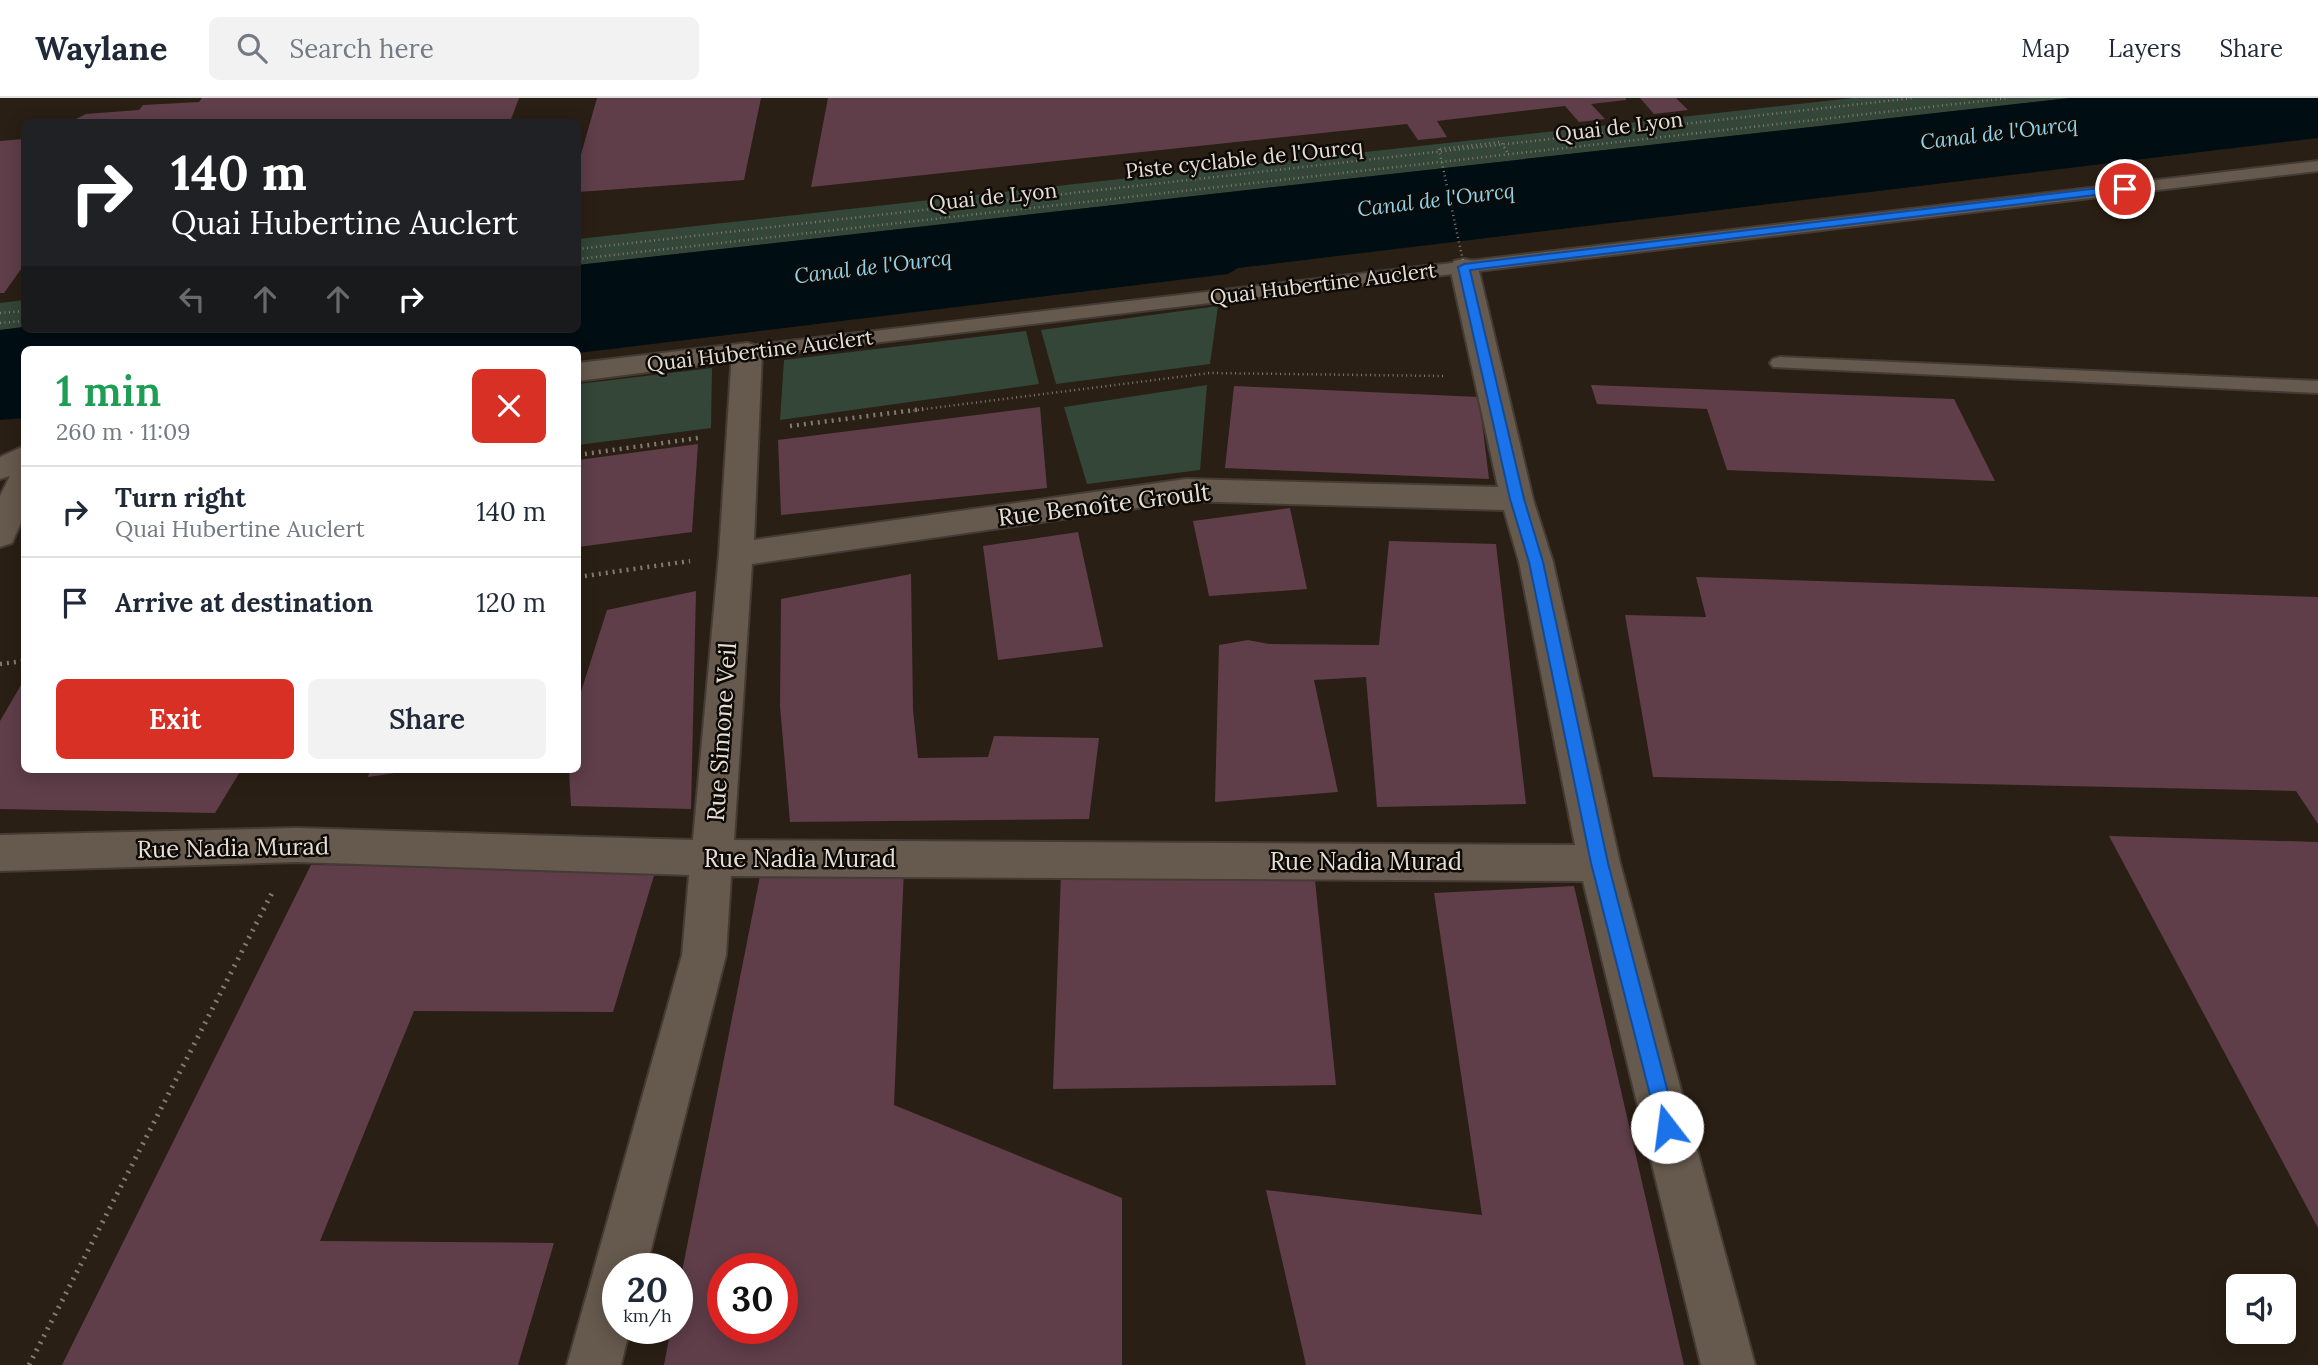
<!DOCTYPE html>
<html lang="en">
<head>
<meta charset="utf-8">
<style>
  :root { --surface:#fff; --page:#f2f2f3; --text:#1f2937; --muted:#747a83; --line:#e0e1e3; --accent:#d93025 }
  body { margin:0; font-family:Lora,serif; background:var(--page); color:var(--text); height:100vh; display:flex; flex-direction:column; font-size:26px; white-space:nowrap }
  * { box-sizing:border-box; margin:0 }
  p { font-size:23px; color:var(--muted) }
  .icon { flex:none; width:38px; height:38px; fill:none; stroke:currentColor; stroke-width:2; stroke-linecap:round; stroke-linejoin:round }
  .map { position:relative; flex:1; overflow:hidden }
  .panel { position:absolute; left:21px; top:248px; width:560px; height:427px; display:flex; flex-direction:column; background:var(--surface); border-radius:10px; box-shadow:0 4px 18px #0003 }
  .panel>* { flex:none }
  .banner { position:absolute; left:21px; top:21px; width:560px; height:214px; border-radius:10px; box-shadow:0 4px 18px #0003; background:#202124; color:#fff; overflow:hidden }
  .fabs { position:absolute; left:2226px; top:1176px; display:grid; gap:14px }
  .fabs a { display:grid; place-items:center; width:70px; height:70px; border-radius:10px; background:var(--surface); box-shadow:0 4px 18px #0003; font-size:35px }
  .speed { position:absolute; left:602px; top:1155px; display:flex; gap:14px; font-size:35px; font-weight:700; text-align:center }
  .speed>* { display:grid; place-content:center; width:91px; height:91px; border-radius:50%; background:var(--surface); box-shadow:0 4px 18px #0003; line-height:1 }
  .speed small { font-size:18px; font-weight:400 }
  .speed .limit { border:10px solid #d22; background:#fff; color:#111 }
  .pin { position:absolute; display:grid; place-items:center; width:60px; height:60px; color:#fff; margin:-30px; border:4px solid #fff; border-radius:50%; box-shadow:0 2px 7px #0007 }
  .me { position:absolute; width:77px; margin:-38px; rotate:345deg; stroke-linejoin:round; filter:drop-shadow(0 0 5px #0008) }
  .turn { display:flex; align-items:center; gap:24px; height:147px; padding:0 35px; font-size:32px }
  .turn .icon { width:91px; height:91px; stroke-width:2.5 }
  .turn b { display:block; font-size:49px; line-height:60px }
  .lanes { display:flex; align-items:center; height:66px; padding:0 35px; background:#0003; justify-content:center; gap:35px; direction:ltr }
  .lanes .off { opacity:.35 }
  .round { display:grid; place-items:center; flex:none; width:74px; height:74px; border-radius:10px; background:var(--page) }
  .summary { display:flex; align-items:center; justify-content:space-between; height:119px; padding:0 35px }
  h1 { font-size:42px; font-weight:600; line-height:52px; color:#1e9e55 }
  .primary-button { display:flex; gap:14px; margin-top:auto; padding:14px 35px }
  .primary-button a { flex:1; height:80px; border-radius:10px; background:var(--accent); color:#fff; font-size:28px; font-weight:600; line-height:80px; text-align:center }
  .primary-button a+a { background:var(--page); color:var(--text) }
  ul { padding:0; list-style:none }
  li { display:flex; align-items:center; gap:21px; height:91px; padding:0 35px; border-top:2px solid var(--line) }
  li div { flex:1 }
  li b { display:block; font-size:26px }
  li em { font-style:normal }
  header { display:flex; align-items:center; gap:42px; box-sizing:border-box; height:98px; padding:0 35px; background:var(--surface); border-bottom:2px solid var(--line) }
  header strong { font-size:33px }
  nav { display:flex; gap:38px; margin-inline-start:auto; font-size:24px }
  .search { width:490px; height:63px; background:var(--page); display:flex; align-items:center; gap:18px; box-sizing:border-box; padding:0 24px; border-radius:10px; color:var(--muted); font-size:26px }
  .map>svg:first-child { display:block }
  .green { fill:#334638 }
  .water { fill:#000e14 }
  .building { fill:#5f3e49; fill-rule:evenodd }
  .lines { fill:none; stroke-linecap:round; stroke-linejoin:round }
  .service-casing { stroke:#453b35; stroke-width:4 }
  .pedestrian-casing { stroke:#453b35; stroke-width:4 }
  .minor-casing { stroke:#453b35; stroke-width:4 }
  .path-far2 { stroke:#837a70; stroke-width:2.5; stroke-dasharray:1 3.5; stroke-linecap:butt }
  .path-far1 { stroke:#837a70; stroke-width:4.5; stroke-dasharray:2 5; stroke-linecap:butt }
  .path { stroke:#837a70; stroke-width:5; stroke-dasharray:2 6; stroke-linecap:butt }
  .service { fill:#66594d; fill-rule:evenodd }
  .pedestrian { fill:#66594d; fill-rule:evenodd }
  .minor { fill:#66594d; fill-rule:evenodd }
  .path-bridge { stroke:#837a70; stroke-width:2.5; stroke-dasharray:1 3.5; stroke-linecap:butt }
  .route { fill:#1a73e8; stroke:#114b97; stroke-width:2 }
  .labels { text-anchor:middle; stroke-width:5; stroke-linejoin:round; paint-order:stroke }
  .far-street-label { font-size:21px; fill:#e6ded7; stroke:#0e0a06 }
  .far-water-label { font-size:21px; font-style:italic; fill:#8dd3ed; stroke:#0e0a06 }
  .street-label { font-size:24px; fill:#e6ded7; stroke:#0e0a06 }
</style>
</head>
<body>
<header>
<strong>Waylane</strong>
<div class="search"><svg class="icon" aria-label="search" viewBox="0 0 24 24"><circle cx="10" cy="10" r="6"/><path d="M15 15l6 6"/></svg>Search here</div>
<nav><a>Map</a><a>Layers</a><a>Share</a></nav>
</header>
<div class="map">
<svg width="2318" height="1267" viewBox="0 0 2318 1267">
  <rect width="100%" height="100%" fill="#2a1f14"/>
  <path class="green" d="M 1853,0 L 2070,0 L 578,167 L 578,141 Z
    M 24,202 L 24,229 L 0,232 L 0,205 Z
    M 1218,208 L 1210,266 L 1056,286 L 1041,232 Z
    M 1026,233 L 1039,286 L 780,322 L 784,262 Z
    M 712,270 L 711,330 L 578,347 L 578,286 Z
    M 1207,287 L 1200,372 L 1087,386 L 1064,309 Z"/>
  <path class="water" d="M 2070,0 L 2318,0 L 2318,40 L 1238,170 L 1228,176 L 578,255 L 578,252 L 24,252 L 24,320 L 0,322 L 0,232 L 24,229 L 578,231 L 578,167 Z"/>
  <path class="building" d="M 202,0 L 519,0 L 510,24 L 70,24 L 86,16 L 139,12 L 143,7 L 199,4 Z
    M 597,0 L 761,0 L 744,82 L 578,94 L 578,67 Z
    M 828,0 L 1626,0 L 1626,2 L 1591,6 L 1605,21 L 1579,24 L 1565,8 L 1437,23 L 1447,39 L 1418,42 L 1407,26 L 811,89 Z
    M 1640,0 L 1676,0 L 1688,12 L 1654,16 Z
    M 24,41 L 24,167 L 4,195 L 0,195 L 0,43 Z
    M 1591,287 L 1954,301 L 1995,383 L 1727,372 L 1707,311 L 1597,306 Z
    M 1234,288 L 1479,299 L 1489,381 L 1225,370 Z
    M 1040,309 L 1047,390 L 781,417 L 778,342 Z
    M 698,346 L 692,434 L 578,449 L 578,362 Z
    M 1290,410 L 1307,491 L 1209,498 L 1193,423 Z
    M 1078,434 L 1103,549 L 998,562 L 983,448 Z
    M 1389,443 L 1496,446 L 1526,706 L 1377,709 L 1366,579 L 1314,582 L 1338,694 L 1215,704 L 1219,547 L 1248,542 L 1269,546 L 1379,547 Z
    M 911,476 L 913,612 L 918,660 L 988,659 L 994,638 L 1099,640 L 1089,721 L 790,724 L 780,608 L 781,501 Z
    M 1696,479 L 2318,499 L 2318,726 L 2296,693 L 1653,679 L 1625,517 L 1706,519 Z
    M 696,493 L 691,711 L 571,708 L 569,672 L 578,672 L 578,603 L 607,512 Z
    M 21,587 L 24,587 L 24,672 L 241,672 L 215,715 L 0,711 L 0,623 Z
    M 370,672 L 401,672 L 402,674 L 368,679 Z
    M 2109,738 L 2318,744 L 2318,1130 Z
    M 311,767 L 656,771 L 613,914 L 414,913 L 320,1143 L 554,1145 L 518,1267 L 62,1267 Z
    M 904,770 L 894,1007 L 1122,1100 L 1122,1267 L 664,1267 L 671,1230 L 677,1230 L 677,1199 L 761,773 ZM 723,1171 L 782,1171 L 782,1230 L 723,1230 Z
    M 1314,772 L 1336,987 L 1053,991 L 1061,776 Z
    M 1574,788 L 1684,1267 L 1306,1267 L 1266,1092 L 1482,1117 L 1434,795 Z"/>
  <g class="lines">
    <defs>
      <path id="service" d="M 2318,63 L 2318,73 L 747,260 L 737,254 L 747,248 Z
        M 1780,259 L 2318,283 L 2318,295 L 1773,269 L 1770,265 L 1773,261 Z"/>
      <path id="pedestrian" d="M 747,245 L 757,248 L 762,254 L 757,260 L 578,283 L 578,265 Z
        M 24,348 L 24,374 L 0,381 L 0,359 Z"/>
      <path id="minor" d="M 1464,161 L 1474,163 L 1478,169 L 1533,401 L 1553,464 L 1620,765 L 1755,1267 L 1701,1267 L 1583,783 L 731,778 L 726,857 L 646,1171 L 618,1171 L 618,1230 L 630,1230 L 621,1267 L 567,1267 L 682,857 L 689,777 L 297,764 L 0,773 L 0,737 L 297,730 L 693,742 L 719,456 L 732,254 L 737,248 L 747,245 L 757,248 L 762,254 L 754,442 L 1186,381 L 1498,389 L 1450,169 L 1454,163 ZM 1186,403 L 1504,412 L 1519,464 L 1575,747 L 734,742 L 752,466 Z
        M 24,369 L 24,418 L 12,445 L 0,449 L 0,398 L 13,372 Z"/>
    </defs>
    <use href="#service" class="service-casing"/>
    <use href="#pedestrian" class="pedestrian-casing"/>
    <use href="#minor" class="minor-casing"/>
    <path class="path-far2" d="M 1440,51 L 1501,44 L 1509,57
      M 578,151 L 1913,0
      M 578,161 L 2009,0
      M 0,215 L 24,213
      M 0,225 L 24,223
      M 909,313 L 1210,275 L 1443,278"/>
    <path class="path-far1" d="M 790,328 L 923,311
      M 578,357 L 698,340
      M 578,479 L 690,463
      M 0,566 L 24,563"/>
    <path class="path" d="M 29,1267 L 272,795"/>
    <use href="#service" class="service"/>
    <use href="#pedestrian" class="pedestrian"/>
    <use href="#minor" class="minor"/>
    <path class="path-bridge" d="M 1439,51 L 1466,177 L 1472,177"/>
  </g>
  <path class="route" d="M 2125,87 L 2130,91 L 2129,93 L 1470,172 L 1524,401 L 1543,464 L 1608,765 L 1677,1029 L 1674,1036 L 1667,1039 L 1660,1036 L 1591,765 L 1529,464 L 1510,401 L 1458,169 L 1464,166 Z"/>
  <g class="labels">
    <g class="far-street-label">
      <text transform="translate(1619 29) rotate(-7)" y="7">Quai de Lyon</text>
      <text transform="translate(1244 61) rotate(-6)" y="7">Piste cyclable de l'Ourcq</text>
      <text transform="translate(993 99) rotate(-6)" y="7">Quai de Lyon</text>
      <text transform="translate(1323 186) rotate(-7)" y="7">Quai Hubertine Auclert</text>
      <text transform="translate(760 253) rotate(-7)" y="7">Quai Hubertine Auclert</text>
    </g>
    <g class="far-water-label">
      <text transform="translate(1999 35) rotate(-7)" y="7">Canal de l'Ourcq</text>
      <text transform="translate(1436 102) rotate(-7)" y="7">Canal de l'Ourcq</text>
      <text transform="translate(873 169) rotate(-7)" y="7">Canal de l'Ourcq</text>
    </g>
    <g class="street-label">
      <text transform="translate(1104 407) rotate(-7)" y="8">Rue Benoîte Groult</text>
      <text transform="translate(722 634) rotate(-86)" y="8">Rue Simone Veil</text>
      <text transform="translate(233 750) rotate(-1)" y="8">Rue Nadia Murad</text>
      <text x="800" y="769">Rue Nadia Murad</text>
      <text x="1366" y="772">Rue Nadia Murad</text>
    </g>
  </g>
</svg>
<div class="fabs">
<a><svg class="icon" aria-label="sound" viewBox="0 0 24 24"><path d="M4 9h4l5-4v14l-5-4H4zM17 9q2 3 0 6"/></svg></a>
</div>
<div class="speed"><div>20<small>km/h</small></div><div class="limit">30</div></div>
<div class="pin" style="left:2125px;top:91px;background:#d93025"><svg class="icon" aria-label="arrive" viewBox="0 0 24 24"><path d="M6 21V4h12l-3 4 3 4H6"/></svg></div>
<svg class="me" style="left:1667px;top:1029px" viewBox="-20 -20 40 40"><circle r="19" fill="#fff"/><path d="M0-13L10 11 0 6-10 11z" fill="#1a73e8"/></svg>
<div class="banner">
<div class="turn"><svg class="icon" aria-label="right" viewBox="0 0 24 24"><path d="M7 20v-9h11M14 6l5 5-5 5"/></svg><div><b>140 m</b>Quai Hubertine Auclert</div></div>
<div class="lanes"><svg class="icon off" aria-label="left" viewBox="0 0 24 24"><path d="M17 20v-9H6M10 6l-5 5 5 5"/></svg><svg class="icon off" aria-label="ahead" viewBox="0 0 24 24"><path d="M12 20V5M6 11l6-6 6 6"/></svg><svg class="icon off" aria-label="ahead" viewBox="0 0 24 24"><path d="M12 20V5M6 11l6-6 6 6"/></svg><svg class="icon" aria-label="right" viewBox="0 0 24 24"><path d="M7 20v-9h11M14 6l5 5-5 5"/></svg></div>
</div>
<section class="panel">
<div class="summary"><div><h1>1 min</h1><p>260 m · 11:09</p></div><a class="round" style="background:#d93025;color:#fff"><svg class="icon" aria-label="close" viewBox="0 0 24 24"><path d="M6 6l12 12M18 6L6 18"/></svg></a></div>
<ul>
<li><svg class="icon" aria-label="right" viewBox="0 0 24 24"><path d="M7 20v-9h11M14 6l5 5-5 5"/></svg><div><b>Turn right</b><p>Quai Hubertine Auclert</p></div><em>140 m</em></li>
<li><svg class="icon" aria-label="arrive" viewBox="0 0 24 24"><path d="M6 21V4h12l-3 4 3 4H6"/></svg><div><b>Arrive at destination</b></div><em>120 m</em></li>
</ul>
<div class="primary-button"><a>Exit</a><a>Share</a></div>
</section>
</div>
</body>
</html>
